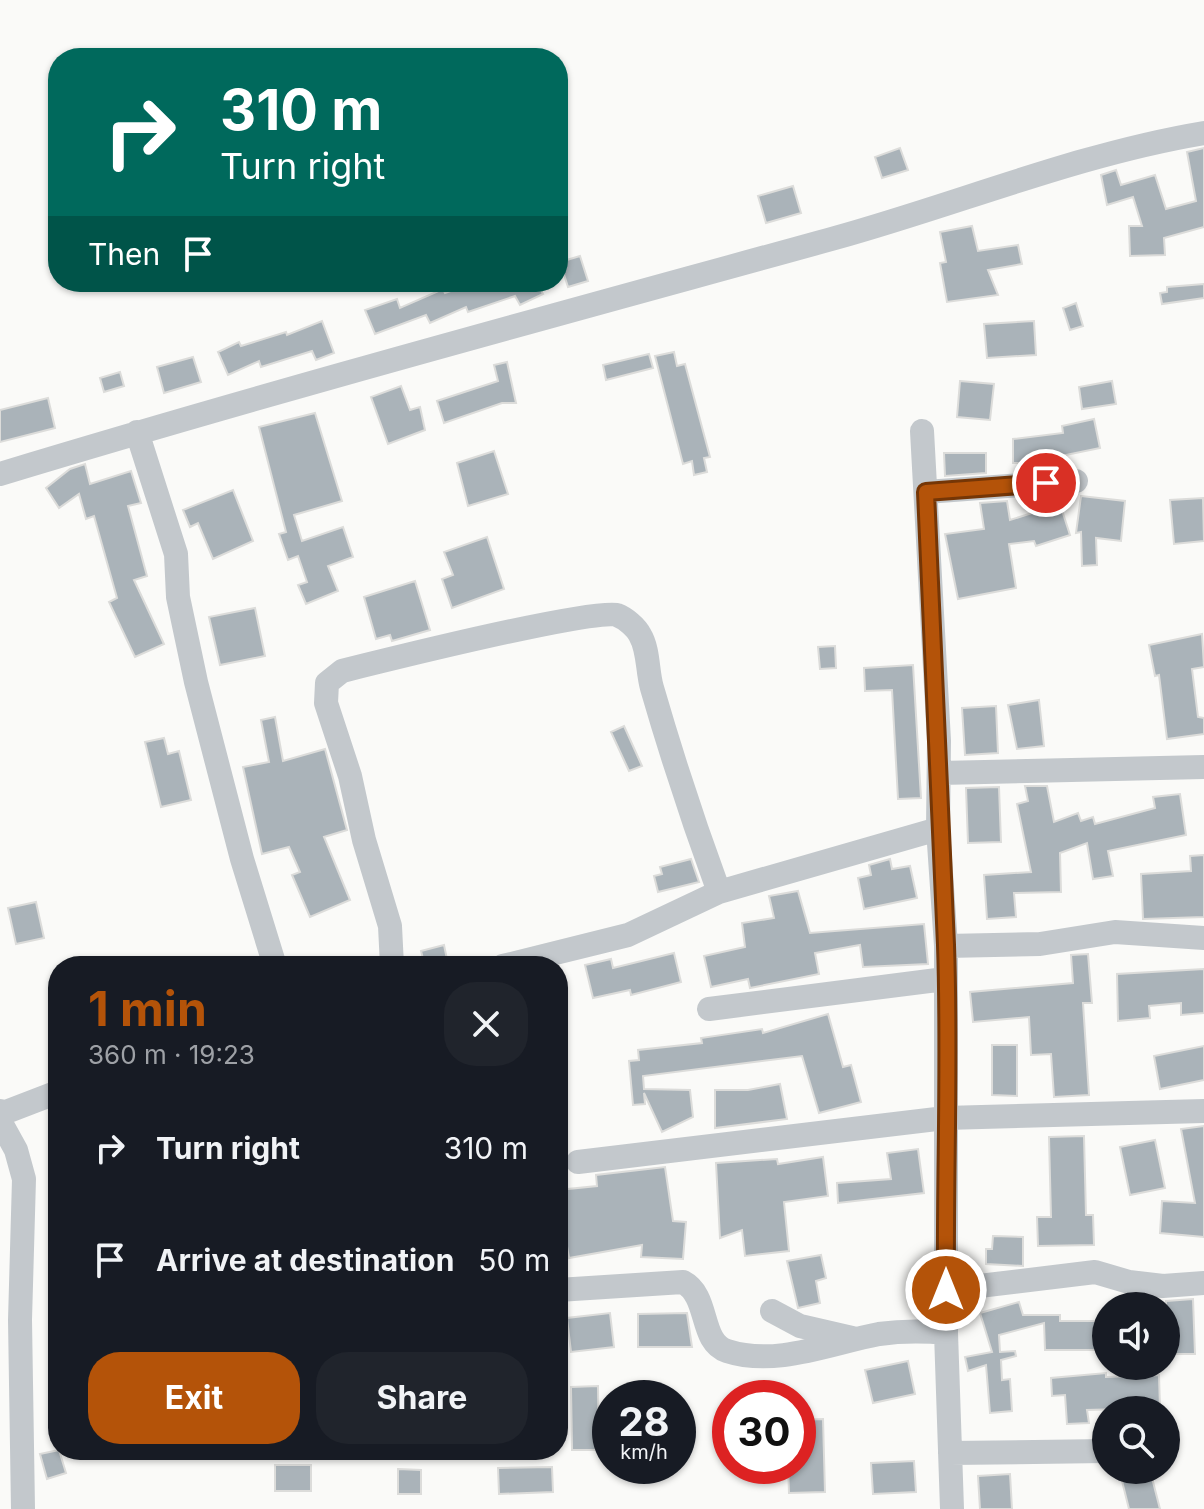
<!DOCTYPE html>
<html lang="en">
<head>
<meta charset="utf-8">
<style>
  :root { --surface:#171b24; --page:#20242c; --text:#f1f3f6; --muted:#9ea1a6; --accent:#b45309 }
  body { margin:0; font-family:Inter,sans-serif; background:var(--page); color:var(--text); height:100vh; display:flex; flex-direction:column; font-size:30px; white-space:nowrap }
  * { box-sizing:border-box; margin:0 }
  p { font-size:26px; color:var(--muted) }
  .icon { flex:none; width:44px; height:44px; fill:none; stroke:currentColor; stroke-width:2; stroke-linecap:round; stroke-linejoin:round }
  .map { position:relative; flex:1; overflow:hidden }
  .side { position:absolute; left:48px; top:956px; width:520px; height:504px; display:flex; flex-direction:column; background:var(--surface); border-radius:32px; box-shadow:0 2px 6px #0004 }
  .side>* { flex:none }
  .banner { position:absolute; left:48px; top:48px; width:520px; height:244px; border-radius:32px; box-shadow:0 2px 6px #0004; background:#00695c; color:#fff; overflow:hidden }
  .controls { position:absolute; left:1092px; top:1292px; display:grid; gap:16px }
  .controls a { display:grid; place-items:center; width:88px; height:88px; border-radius:50%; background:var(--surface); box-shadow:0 2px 6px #0004; font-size:40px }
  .speed { position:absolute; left:592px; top:1380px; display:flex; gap:16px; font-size:40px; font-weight:700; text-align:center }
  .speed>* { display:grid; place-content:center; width:104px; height:104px; border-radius:50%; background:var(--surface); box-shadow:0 2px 6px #0004; line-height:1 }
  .speed small { font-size:20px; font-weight:400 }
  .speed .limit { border:12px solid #d22; background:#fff; color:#111 }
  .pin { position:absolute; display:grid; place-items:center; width:68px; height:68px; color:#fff; margin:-34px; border:4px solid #fff; border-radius:50%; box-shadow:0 2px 8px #0007 }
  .me { position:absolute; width:88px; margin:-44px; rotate:0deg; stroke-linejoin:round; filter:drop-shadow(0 0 6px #0008) }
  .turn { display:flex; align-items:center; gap:28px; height:168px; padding:0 40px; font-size:36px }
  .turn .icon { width:104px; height:104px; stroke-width:2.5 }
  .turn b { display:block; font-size:56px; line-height:68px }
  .then { display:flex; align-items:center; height:76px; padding:0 40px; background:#0003; gap:16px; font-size:30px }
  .round { display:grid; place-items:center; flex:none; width:84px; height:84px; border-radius:32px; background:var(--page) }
  .overview { display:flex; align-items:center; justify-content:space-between; height:136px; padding:0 40px }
  h1 { font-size:48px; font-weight:700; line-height:60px; color:var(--accent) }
  .primary-button { display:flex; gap:16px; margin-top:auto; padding:16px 40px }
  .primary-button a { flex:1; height:92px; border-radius:32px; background:var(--accent); color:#fff; font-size:32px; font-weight:700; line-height:92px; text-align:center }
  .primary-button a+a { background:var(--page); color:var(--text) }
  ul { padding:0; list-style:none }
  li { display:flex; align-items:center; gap:24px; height:112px; padding:0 40px }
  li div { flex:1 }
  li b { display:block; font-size:30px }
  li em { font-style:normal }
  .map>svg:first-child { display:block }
  .building { fill:#aab3b9; stroke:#dcdcda; stroke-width:2 }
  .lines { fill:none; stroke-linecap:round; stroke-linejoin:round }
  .minor { stroke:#c3c8cc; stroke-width:24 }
  .route-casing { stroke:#753606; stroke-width:20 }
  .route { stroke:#b45309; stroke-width:14 }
</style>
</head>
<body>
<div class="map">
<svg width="1204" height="1509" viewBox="0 0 1204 1509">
  <rect width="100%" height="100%" fill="#fafaf8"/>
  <path class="building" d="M 900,148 L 908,170 L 882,178 L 875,157 Z
    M 1204,148 L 1204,227 L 1164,238 L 1165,255 L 1130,256 L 1129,226 L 1142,226 L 1133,197 L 1107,205 L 1101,175 L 1116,170 L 1121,185 L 1155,175 L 1166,209 L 1196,201 L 1187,152 Z
    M 793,186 L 801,213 L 766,223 L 758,196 Z
    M 972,226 L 978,251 L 1018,245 L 1022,264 L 988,270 L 998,295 L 947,302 L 940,263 L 946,262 L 940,232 Z
    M 580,256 L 588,281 L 568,287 L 560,262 Z
    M 476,282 L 550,284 L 540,288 L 543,294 L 520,305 L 515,296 L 468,312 L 466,307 L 430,323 L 426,315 L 375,334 L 365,310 L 397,299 L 400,308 L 443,289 L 445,293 Z
    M 1204,284 L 1204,298 L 1162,304 L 1160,293 L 1167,292 L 1167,287 Z
    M 1076,303 L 1083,326 L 1070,330 L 1063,308 Z
    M 322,321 L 334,353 L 316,360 L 312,351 L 261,367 L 259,361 L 228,375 L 218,352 L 239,342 L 241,346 L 286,332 L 287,335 Z
    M 1034,321 L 1036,355 L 987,358 L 984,324 Z
    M 674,352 L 677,366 L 685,364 L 710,457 L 704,458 L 707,472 L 694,475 L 692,461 L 683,464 L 655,356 Z
    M 649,354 L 653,368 L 606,380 L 603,365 Z
    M 193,357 L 201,382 L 164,393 L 157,367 Z
    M 507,362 L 516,403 L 502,403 L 444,423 L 437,401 L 498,381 L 494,365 Z
    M 120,372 L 124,386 L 104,392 L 100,378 Z
    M 960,381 L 994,384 L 990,420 L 957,417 Z
    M 1112,381 L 1116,404 L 1082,409 L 1079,387 Z
    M 401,386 L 410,410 L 420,407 L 425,430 L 388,444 L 371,397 Z
    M 48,398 L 55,428 L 0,442 L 0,410 Z
    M 315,413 L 342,501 L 294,515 L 302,541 L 343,527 L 353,557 L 328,566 L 338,591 L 306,604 L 298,585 L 307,582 L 298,556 L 288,560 L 279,534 L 286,532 L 259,427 Z
    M 1094,419 L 1100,448 L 1056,457 L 1057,464 L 1013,463 L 1013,439 L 1063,433 L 1062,426 Z
    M 494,451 L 508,494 L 468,506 L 457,463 Z
    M 944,453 L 986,453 L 986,473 L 945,476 Z
    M 85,464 L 90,484 L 131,471 L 141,503 L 128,506 L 147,576 L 134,580 L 164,644 L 135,657 L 109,602 L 117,598 L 94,516 L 86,519 L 79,494 L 59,508 L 46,488 L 70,469 Z
    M 233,490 L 253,541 L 213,559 L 198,523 L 190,527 L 183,510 Z
    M 1081,496 L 1125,501 L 1121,541 L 1096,538 L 1097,565 L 1082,566 L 1081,532 L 1076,533 Z
    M 1203,498 L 1204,541 L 1174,544 L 1170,500 Z
    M 1007,501 L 1010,520 L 1060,504 L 1070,535 L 1036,546 L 1034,541 L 1009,544 L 1016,588 L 958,599 L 945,534 L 984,529 L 980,503 Z
    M 487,537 L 504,589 L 452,608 L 442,579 L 453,575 L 444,552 Z
    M 415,581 L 430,630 L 392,641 L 390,635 L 376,639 L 364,597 Z
    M 255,608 L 265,656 L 220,665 L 209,617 Z
    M 1202,634 L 1204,667 L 1192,669 L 1198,717 L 1204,718 L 1204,734 L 1167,739 L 1159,675 L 1155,676 L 1149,645 Z
    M 835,646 L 836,668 L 820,669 L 818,647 Z
    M 913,665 L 921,798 L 898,799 L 892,690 L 865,691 L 864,668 Z
    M 1039,700 L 1044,746 L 1017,749 L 1008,705 Z
    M 996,706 L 998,753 L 965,755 L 962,708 Z
    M 275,717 L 283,761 L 325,749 L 347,830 L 324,837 L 350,900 L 310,917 L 292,875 L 300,872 L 289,847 L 262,854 L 243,767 L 269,762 L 261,720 Z
    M 624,726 L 642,766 L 629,771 L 611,732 Z
    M 164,738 L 168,754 L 179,751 L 191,800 L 161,807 L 145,742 Z
    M 1025,786 L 1047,786 L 1054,822 L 1078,813 L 1081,821 L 1093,817 L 1095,824 L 1155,808 L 1153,797 L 1180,794 L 1186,835 L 1108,851 L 1113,876 L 1093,879 L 1087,843 L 1060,853 L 1061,892 L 1014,893 L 1016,917 L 987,919 L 984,875 L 1031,872 L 1017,804 L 1028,801 Z
    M 999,787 L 1001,842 L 968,843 L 966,788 Z
    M 1204,855 L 1204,917 L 1143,919 L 1141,874 L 1191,871 L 1190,856 Z
    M 691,859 L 699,882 L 658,892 L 654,876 L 662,874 L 660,867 Z
    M 890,859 L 892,869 L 910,866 L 917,898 L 864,909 L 858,878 L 871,875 L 869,865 Z
    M 798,891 L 810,933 L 924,924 L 928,964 L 863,967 L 860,945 L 815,953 L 819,974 L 750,988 L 748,979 L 711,987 L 704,956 L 745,947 L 742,923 L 774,918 L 769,896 Z
    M 36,902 L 44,938 L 16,944 L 8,908 Z
    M 444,945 L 448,964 L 425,966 L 421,951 Z
    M 674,953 L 681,982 L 631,995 L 630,990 L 593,998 L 585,965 L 611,959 L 613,968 Z
    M 1088,954 L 1092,1003 L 1083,1003 L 1089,1095 L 1054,1097 L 1051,1054 L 1031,1055 L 1029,1017 L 973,1022 L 970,992 L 1073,983 L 1071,955 Z
    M 1204,969 L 1204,1013 L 1181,1015 L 1181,1003 L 1149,1006 L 1150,1018 L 1118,1021 L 1117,974 Z
    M 828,1014 L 843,1067 L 851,1065 L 861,1102 L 819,1113 L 802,1056 L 643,1076 L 644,1089 L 690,1090 L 693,1117 L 662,1132 L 644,1093 L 645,1104 L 633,1105 L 629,1061 L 639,1060 L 638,1050 L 702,1043 L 701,1038 L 762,1029 L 763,1033 Z
    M 992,1045 L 1017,1045 L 1017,1096 L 992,1095 Z
    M 1204,1046 L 1204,1080 L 1160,1089 L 1154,1056 Z
    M 780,1084 L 787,1119 L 715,1128 L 715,1090 L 748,1090 Z
    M 1204,1126 L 1204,1237 L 1160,1233 L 1162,1201 L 1195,1203 L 1181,1129 Z
    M 1084,1136 L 1086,1215 L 1093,1215 L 1094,1245 L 1038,1246 L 1037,1217 L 1051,1217 L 1049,1137 Z
    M 1155,1140 L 1165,1188 L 1130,1195 L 1120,1147 Z
    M 918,1149 L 924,1193 L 838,1203 L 837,1183 L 891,1179 L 887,1153 Z
    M 823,1157 L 828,1196 L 784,1202 L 789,1251 L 745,1256 L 742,1230 L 720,1238 L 716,1163 L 777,1159 L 778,1164 Z
    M 665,1167 L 673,1221 L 686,1222 L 683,1259 L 641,1257 L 642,1245 L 569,1258 L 562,1217 L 558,1217 L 558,1190 L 597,1186 L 596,1175 Z
    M 993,1236 L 1023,1237 L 1023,1266 L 986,1264 L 986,1249 L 992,1249 Z
    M 821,1255 L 826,1278 L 816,1281 L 820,1303 L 798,1308 L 787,1261 Z
    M 1193,1299 L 1195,1354 L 1166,1354 L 1166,1301 Z
    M 1019,1302 L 1023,1315 L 1060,1315 L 1060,1321 L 1106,1321 L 1106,1350 L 1045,1350 L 1044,1323 L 999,1335 L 1000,1352 L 1015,1351 L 1016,1356 L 1001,1360 L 1002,1380 L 1010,1379 L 1012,1411 L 990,1413 L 986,1365 L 968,1371 L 965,1357 L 992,1352 L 980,1313 Z
    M 610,1313 L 614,1347 L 571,1352 L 567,1318 Z
    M 687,1313 L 692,1347 L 638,1347 L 638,1314 Z
    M 908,1361 L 915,1394 L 873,1403 L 865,1370 Z
    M 1106,1373 L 1106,1377 L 1159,1375 L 1160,1408 L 1087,1410 L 1089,1423 L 1067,1424 L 1065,1395 L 1052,1396 L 1051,1378 Z
    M 598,1386 L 599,1450 L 572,1450 L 571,1387 Z
    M 823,1419 L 825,1492 L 789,1493 L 788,1466 L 798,1466 L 798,1420 Z
    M 59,1450 L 66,1473 L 47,1479 L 40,1454 Z
    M 914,1461 L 916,1492 L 873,1494 L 871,1463 Z
    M 275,1465 L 311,1465 L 311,1491 L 275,1491 Z
    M 552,1467 L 553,1492 L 499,1494 L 498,1468 Z
    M 398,1469 L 421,1470 L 421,1494 L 398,1494 Z
    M 1010,1474 L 1012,1509 L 980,1509 L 978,1476 Z
    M 1151,1474 L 1160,1509 L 1129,1509 L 1122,1481 Z"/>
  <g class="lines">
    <path class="minor" d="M 922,431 L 939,741 L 938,829 L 946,946 L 946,1333 L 952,1509
      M 137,432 L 176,554 L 178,597 L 196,682 L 242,859 L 275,966
      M 0,474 C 277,390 556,315 835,238 C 958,204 1078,154 1204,133
      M 926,492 L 1076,481
      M 940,773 L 1204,767
      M 946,946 L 1040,944 L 1115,932 L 1204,938
      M 392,966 L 390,926 L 364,840 L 350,776 L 326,703 L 327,683 L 342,671 C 378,662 598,607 617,615 C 625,618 636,627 640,635 C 649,650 647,671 652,688 C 672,757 694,824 719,892
      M 503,966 L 628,935 L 719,892 L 938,829
      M 709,1009 L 945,979
      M 0,1111 L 6,1112 L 58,1092
      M 0,1121 L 16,1150 L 24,1179 L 20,1320 L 23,1509
      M 578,1162 L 945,1118 L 1204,1111
      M 558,1290 L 683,1282 C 710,1296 699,1342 727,1351 C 776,1367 831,1343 879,1334 C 901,1331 924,1331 946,1333
      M 946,1290 L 1095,1272 L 1129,1282 L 1163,1286 L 1204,1283
      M 772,1311 L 800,1326 L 852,1338
      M 950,1453 L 1106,1451"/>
  </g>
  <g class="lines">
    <defs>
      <path id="route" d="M 946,1290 C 945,1175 950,1060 946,945 C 940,794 934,643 926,492 L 1046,483"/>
    </defs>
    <use href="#route" class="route-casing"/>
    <use href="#route" class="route"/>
  </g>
</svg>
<div class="controls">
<a><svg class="icon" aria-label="sound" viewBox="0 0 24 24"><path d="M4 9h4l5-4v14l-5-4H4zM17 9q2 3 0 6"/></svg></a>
<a><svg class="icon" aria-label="search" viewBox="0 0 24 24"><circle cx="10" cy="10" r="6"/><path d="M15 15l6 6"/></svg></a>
</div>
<div class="speed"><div>28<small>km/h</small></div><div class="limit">30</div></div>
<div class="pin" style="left:1046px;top:483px;background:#d93025"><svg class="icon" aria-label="arrive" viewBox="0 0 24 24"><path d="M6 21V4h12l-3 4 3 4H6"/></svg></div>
<svg class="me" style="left:946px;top:1290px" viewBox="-20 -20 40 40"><circle r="17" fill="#b45309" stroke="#fff" stroke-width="3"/><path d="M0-11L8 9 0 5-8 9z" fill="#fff"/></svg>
<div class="banner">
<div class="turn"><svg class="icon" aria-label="right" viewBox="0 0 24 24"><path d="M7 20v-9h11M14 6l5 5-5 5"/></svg><div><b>310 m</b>Turn right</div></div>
<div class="then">Then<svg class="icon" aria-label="arrive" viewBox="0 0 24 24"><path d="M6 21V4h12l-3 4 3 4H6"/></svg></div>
</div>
<section class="side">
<div class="overview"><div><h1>1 min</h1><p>360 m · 19:23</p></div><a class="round"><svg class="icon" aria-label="close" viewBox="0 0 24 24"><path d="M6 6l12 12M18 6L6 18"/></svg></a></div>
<ul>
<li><svg class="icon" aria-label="right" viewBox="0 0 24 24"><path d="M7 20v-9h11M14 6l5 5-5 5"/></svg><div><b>Turn right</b></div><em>310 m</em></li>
<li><svg class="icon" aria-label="arrive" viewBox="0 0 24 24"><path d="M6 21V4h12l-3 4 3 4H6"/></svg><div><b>Arrive at destination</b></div><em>50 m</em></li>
</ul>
<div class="primary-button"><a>Exit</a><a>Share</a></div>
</section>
</div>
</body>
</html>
